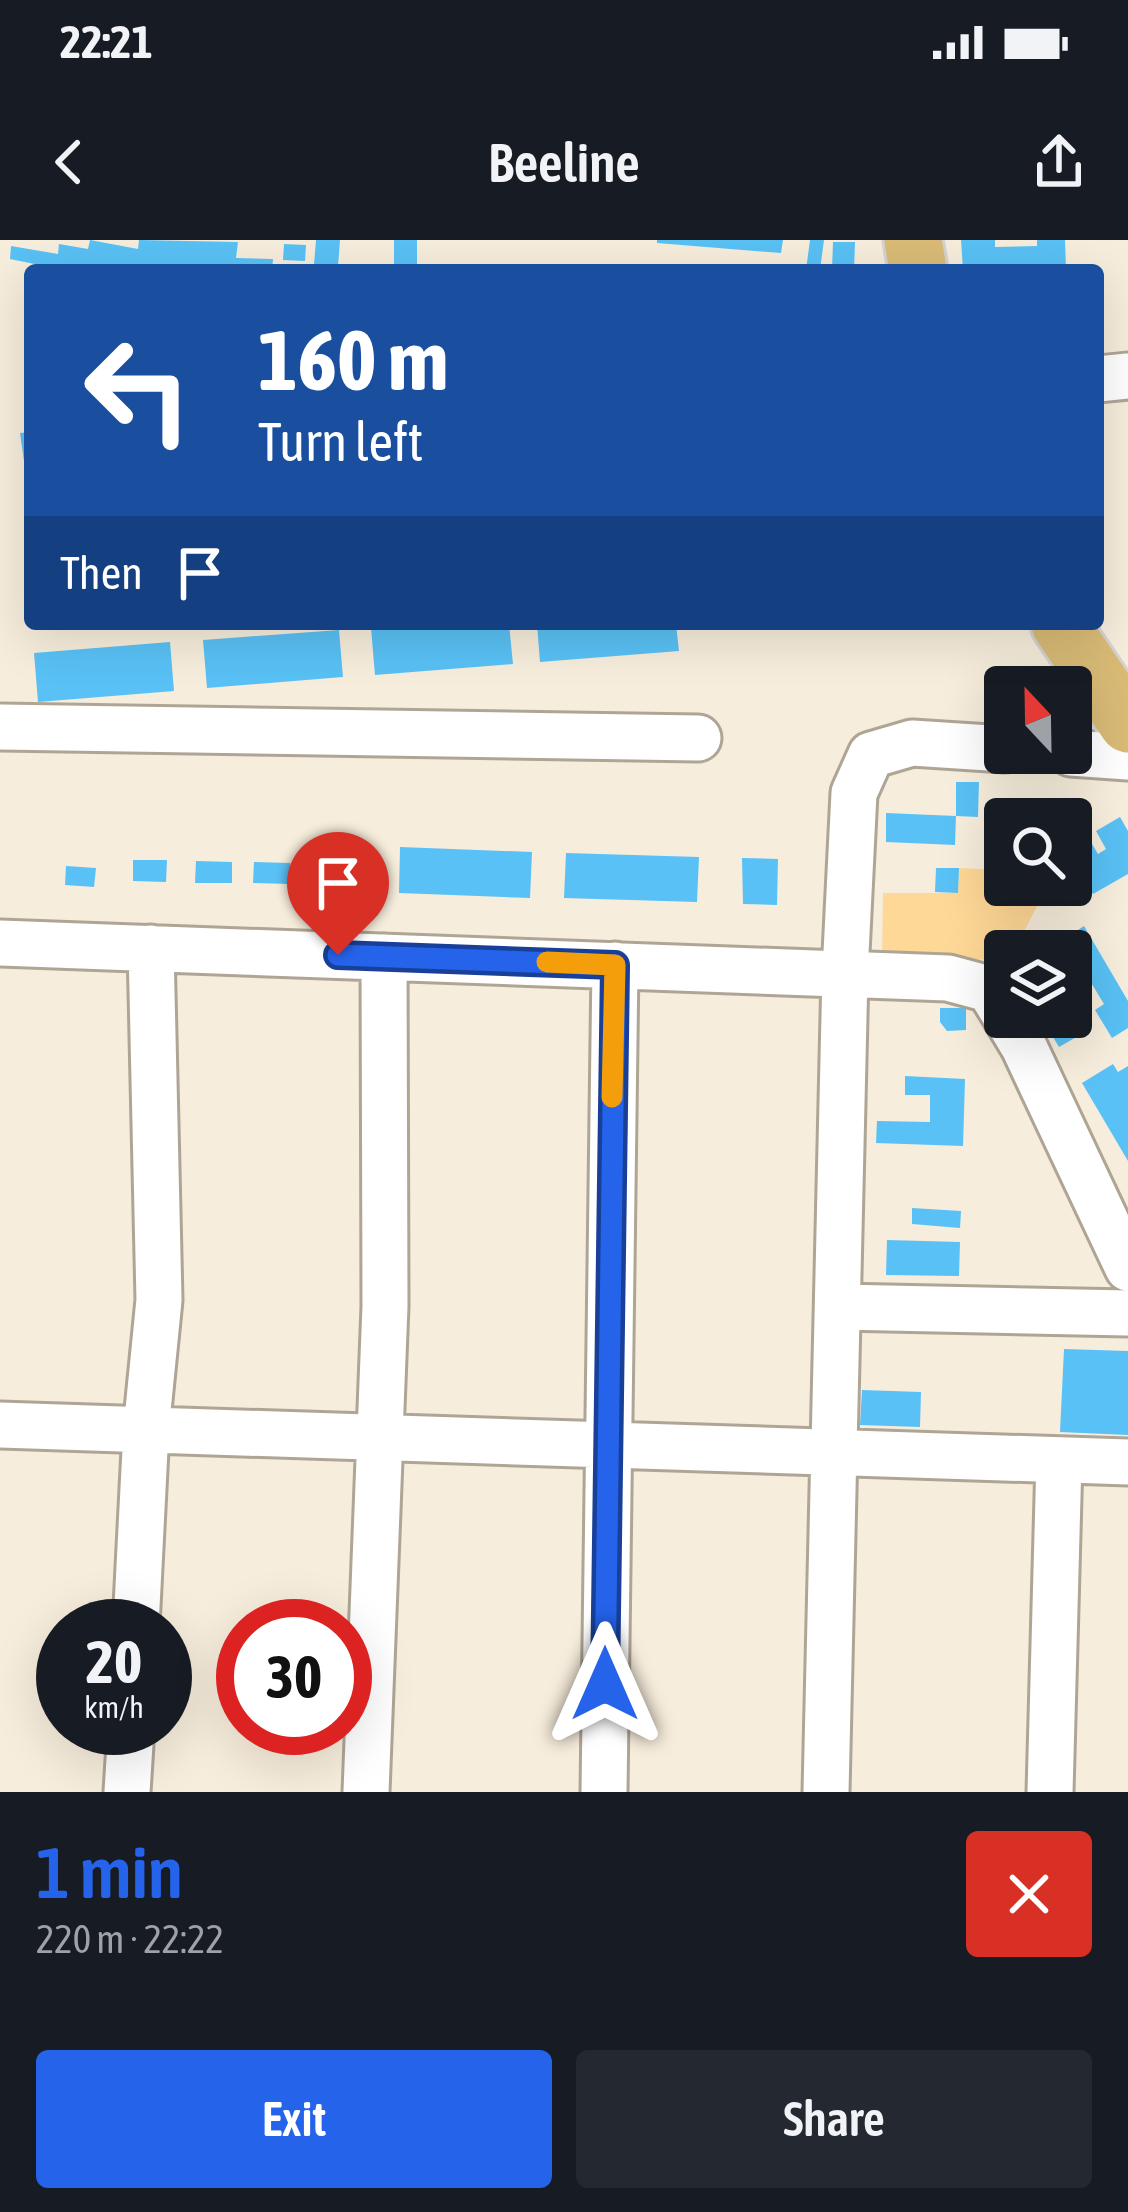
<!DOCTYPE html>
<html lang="en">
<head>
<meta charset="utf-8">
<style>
  :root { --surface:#171b24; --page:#242831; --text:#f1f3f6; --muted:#9ea1a6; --accent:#2563eb }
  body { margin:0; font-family:"Asap Condensed",sans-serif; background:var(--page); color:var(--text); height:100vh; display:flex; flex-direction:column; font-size:45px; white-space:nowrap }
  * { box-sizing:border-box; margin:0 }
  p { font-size:39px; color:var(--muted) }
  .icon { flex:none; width:66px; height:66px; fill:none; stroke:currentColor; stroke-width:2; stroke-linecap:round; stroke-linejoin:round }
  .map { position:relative; height:1552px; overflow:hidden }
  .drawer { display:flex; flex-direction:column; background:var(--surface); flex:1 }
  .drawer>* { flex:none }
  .top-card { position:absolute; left:24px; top:24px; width:1080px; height:366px; border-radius:12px; box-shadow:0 12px 48px #0002; background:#1a4fa0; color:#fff; overflow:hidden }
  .needle { width:78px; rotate:338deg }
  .fabs { position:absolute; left:984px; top:426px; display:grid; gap:24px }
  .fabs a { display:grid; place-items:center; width:108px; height:108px; border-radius:12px; background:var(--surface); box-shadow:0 12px 48px #0002; font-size:60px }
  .speed { position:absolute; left:36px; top:1359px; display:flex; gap:24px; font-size:60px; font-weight:700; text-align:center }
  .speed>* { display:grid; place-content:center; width:156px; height:156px; border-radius:50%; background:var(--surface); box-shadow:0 12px 48px #0002; line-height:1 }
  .speed small { font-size:30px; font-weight:400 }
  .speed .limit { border:18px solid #d22; background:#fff; color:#111 }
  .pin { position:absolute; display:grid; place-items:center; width:102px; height:102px; color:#fff; margin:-123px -51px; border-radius:50% 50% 50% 0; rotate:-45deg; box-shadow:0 0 12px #0007 }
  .pin .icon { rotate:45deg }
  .me { position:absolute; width:132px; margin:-66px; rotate:0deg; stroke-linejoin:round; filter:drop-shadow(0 0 9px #0008) }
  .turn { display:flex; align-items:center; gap:42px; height:252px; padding:0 36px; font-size:54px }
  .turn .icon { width:156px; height:156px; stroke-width:2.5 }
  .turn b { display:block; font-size:84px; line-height:102px }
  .then { display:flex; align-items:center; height:114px; padding:0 36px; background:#0003; gap:24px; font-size:45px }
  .round { display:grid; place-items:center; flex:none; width:126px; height:126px; border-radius:12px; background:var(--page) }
  .summary { display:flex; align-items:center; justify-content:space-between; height:204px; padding:0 36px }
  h1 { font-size:72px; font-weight:600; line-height:90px; color:var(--accent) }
  .primary-button { display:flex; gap:24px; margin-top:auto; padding:24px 36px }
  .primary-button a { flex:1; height:138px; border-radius:12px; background:var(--accent); color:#fff; font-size:48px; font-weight:600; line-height:138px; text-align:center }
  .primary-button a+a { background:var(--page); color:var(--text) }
  .status { display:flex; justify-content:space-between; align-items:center; height:84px; padding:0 60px; background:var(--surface); direction:ltr }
  .status svg { height:33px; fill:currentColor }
  header { display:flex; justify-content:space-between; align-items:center; height:156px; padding:0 36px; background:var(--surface); font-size:54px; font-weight:600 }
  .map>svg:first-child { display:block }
  .green { fill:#fed896 }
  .building { fill:#59c1f5 }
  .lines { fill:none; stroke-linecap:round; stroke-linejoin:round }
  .minor-casing { stroke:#afa595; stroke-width:51 }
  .major-casing { stroke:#d4d3d2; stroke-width:63 }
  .minor { stroke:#fff; stroke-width:45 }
  .major { stroke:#d9bb76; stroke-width:57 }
  .route-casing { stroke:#184099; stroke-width:30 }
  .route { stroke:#2563eb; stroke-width:21 }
  .slow { stroke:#f59e0b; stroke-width:21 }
</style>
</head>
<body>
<div class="status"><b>22:21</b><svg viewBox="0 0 49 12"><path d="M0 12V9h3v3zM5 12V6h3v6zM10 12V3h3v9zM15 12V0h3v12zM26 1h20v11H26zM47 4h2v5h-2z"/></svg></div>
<header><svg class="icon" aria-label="back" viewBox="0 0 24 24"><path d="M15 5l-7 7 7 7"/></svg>Beeline<svg class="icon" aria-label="share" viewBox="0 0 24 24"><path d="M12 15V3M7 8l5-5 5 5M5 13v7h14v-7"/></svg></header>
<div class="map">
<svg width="1128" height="1552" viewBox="0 0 1128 1552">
  <rect width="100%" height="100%" fill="#f7eddc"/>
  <path class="green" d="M 959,628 L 1005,630 L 1005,645 L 1048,645 L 1014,711 L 1005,711 L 1005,720 L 882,718 L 883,653 L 958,653 Z"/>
  <path class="building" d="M 90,0 L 138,9 L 139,0 L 238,2 L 236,18 L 273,19 L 272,30 L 89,26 L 89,30 L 64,30 L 10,19 L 11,6 L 58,14 L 59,4 L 88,9 Z
    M 316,0 L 340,0 L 338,26 L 314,25 Z
    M 394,0 L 417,0 L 417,25 L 394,25 Z
    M 657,0 L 783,0 L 781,13 L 657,3 Z
    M 810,0 L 824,0 L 820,30 L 806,30 Z
    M 961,0 L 995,0 L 995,7 L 1037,6 L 1037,0 L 1065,0 L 1066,30 L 963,30 Z
    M 833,2 L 855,2 L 854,30 L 832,30 Z
    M 284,4 L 306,5 L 305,21 L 283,20 Z
    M 30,192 L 30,220 L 24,221 L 20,193 Z
    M 419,384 L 509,384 L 513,424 L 375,435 L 371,388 Z
    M 537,384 L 676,384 L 679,411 L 540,422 Z
    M 339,390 L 343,437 L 207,448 L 203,400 Z
    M 170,402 L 174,451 L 38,462 L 34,413 Z
    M 956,542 L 979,542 L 978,577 L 956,576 Z
    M 886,573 L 956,576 L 955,605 L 886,602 Z
    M 1120,577 L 1128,591 L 1128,634 L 1093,654 L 1071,616 L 1071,593 L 1082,587 L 1098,614 L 1106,609 L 1096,591 Z
    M 400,607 L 532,612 L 530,658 L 399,653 Z
    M 566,613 L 699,617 L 697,662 L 564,658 Z
    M 742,618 L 778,619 L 777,665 L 743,664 Z
    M 133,620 L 167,620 L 166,642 L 133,641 Z
    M 196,621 L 232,622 L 232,643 L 195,643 Z
    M 254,622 L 290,623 L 290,644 L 253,643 Z
    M 66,626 L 96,628 L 94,647 L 65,645 Z
    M 936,628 L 959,628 L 958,653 L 935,652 Z
    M 1084,686 L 1128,761 L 1128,788 L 1112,798 L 1095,770 L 1104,764 L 1087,736 L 1071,747 L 1071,711 L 1061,701 Z
    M 1071,763 L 1087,791 L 1059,807 L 1041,777 L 1071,777 Z
    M 940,768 L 966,768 L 966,790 L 947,791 L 940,782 Z
    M 1113,824 L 1118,832 L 1128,826 L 1128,921 L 1082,843 Z
    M 905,836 L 965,839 L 963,906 L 876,903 L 877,881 L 930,882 L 930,855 L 905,855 Z
    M 912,968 L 961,971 L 960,988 L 912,984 Z
    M 887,1000 L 960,1002 L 959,1036 L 886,1035 Z
    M 1064,1109 L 1128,1111 L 1128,1195 L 1060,1192 Z
    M 862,1150 L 921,1152 L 920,1187 L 860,1185 Z"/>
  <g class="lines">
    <defs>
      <path id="minor" d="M 1098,139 L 1128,136
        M 0,487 L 698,498
        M 1071,513 L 1128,517
        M 0,703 L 948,738 L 989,749 L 1005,775
        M 1006,777 L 1024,807 L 1128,1028
        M 840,1067 L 1128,1073
        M 0,1185 L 1128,1222
        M 136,1386 L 146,1190 L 159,1060 L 151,708
        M 127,1552 L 131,1488
        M 366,1552 L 385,1066 L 384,717
        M 604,1552 L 615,725
        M 826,1552 L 845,733 L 854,553 L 871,515 L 912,503 L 1005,509
        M 1050,1552 L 1059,1220"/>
      <path id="major" d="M 913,0 L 918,30
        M 1060,384 L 1128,484"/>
    </defs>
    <use href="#minor" class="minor-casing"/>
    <use href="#major" class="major-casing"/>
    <use href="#minor" class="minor"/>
    <use href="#major" class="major"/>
  </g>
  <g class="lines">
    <defs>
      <path id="route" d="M 338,715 L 615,725 L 605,1444"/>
    </defs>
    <use href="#route" class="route-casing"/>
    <use href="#route" class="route"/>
    <path class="slow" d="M 547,722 L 615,725 L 612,857"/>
  </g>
</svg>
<div class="fabs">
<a><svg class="needle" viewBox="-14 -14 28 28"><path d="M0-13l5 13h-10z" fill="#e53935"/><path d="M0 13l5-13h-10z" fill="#9ea1a6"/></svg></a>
<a><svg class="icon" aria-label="search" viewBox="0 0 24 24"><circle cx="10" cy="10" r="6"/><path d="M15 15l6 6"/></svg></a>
<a><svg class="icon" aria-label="layers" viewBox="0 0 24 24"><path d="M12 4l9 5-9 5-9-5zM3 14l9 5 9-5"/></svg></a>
</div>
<div class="speed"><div>20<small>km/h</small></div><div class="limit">30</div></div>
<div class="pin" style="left:338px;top:715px;background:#d93025"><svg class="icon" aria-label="arrive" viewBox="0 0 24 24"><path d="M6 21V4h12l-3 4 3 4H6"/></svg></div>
<svg class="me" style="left:605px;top:1444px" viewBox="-20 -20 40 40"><path d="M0-17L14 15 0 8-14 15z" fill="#2563eb" stroke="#fff" stroke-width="4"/></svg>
<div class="top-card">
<div class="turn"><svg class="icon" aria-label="left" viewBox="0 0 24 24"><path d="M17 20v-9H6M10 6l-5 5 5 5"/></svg><div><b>160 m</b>Turn left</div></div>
<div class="then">Then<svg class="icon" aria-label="arrive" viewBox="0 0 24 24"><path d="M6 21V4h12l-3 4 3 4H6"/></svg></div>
</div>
</div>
<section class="drawer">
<div class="summary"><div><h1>1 min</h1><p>220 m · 22:22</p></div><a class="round" style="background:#d93025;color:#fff"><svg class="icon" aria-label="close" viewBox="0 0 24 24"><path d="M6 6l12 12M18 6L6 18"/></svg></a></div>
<div class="primary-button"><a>Exit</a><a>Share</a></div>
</section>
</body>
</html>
